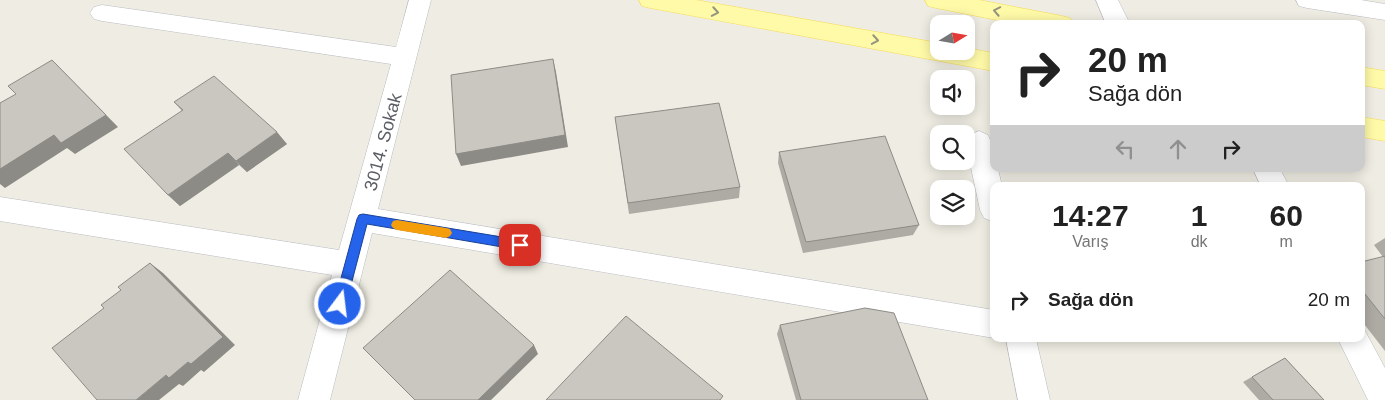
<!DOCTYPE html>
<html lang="tr">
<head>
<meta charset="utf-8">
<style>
  :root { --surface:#fff; --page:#f2f2f2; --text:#222; --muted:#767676 }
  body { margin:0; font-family:Arial,sans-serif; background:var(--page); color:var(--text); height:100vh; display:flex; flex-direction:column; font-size:19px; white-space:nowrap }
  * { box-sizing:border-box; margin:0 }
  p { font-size:16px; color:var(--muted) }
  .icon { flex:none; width:28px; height:28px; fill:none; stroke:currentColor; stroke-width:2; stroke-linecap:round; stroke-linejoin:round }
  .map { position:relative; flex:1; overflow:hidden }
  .details { position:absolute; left:990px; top:182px; width:375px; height:160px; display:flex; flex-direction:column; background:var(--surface); border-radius:10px; box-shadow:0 2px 12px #0003 }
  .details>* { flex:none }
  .top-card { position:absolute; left:990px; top:20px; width:375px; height:152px; border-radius:10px; box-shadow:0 2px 12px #0003; background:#fff; color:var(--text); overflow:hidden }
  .needle { width:32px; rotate:79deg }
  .controls { position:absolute; left:930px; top:15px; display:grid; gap:10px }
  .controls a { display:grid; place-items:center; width:45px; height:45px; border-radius:10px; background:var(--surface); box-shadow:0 2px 12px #0003; font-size:25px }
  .pin { position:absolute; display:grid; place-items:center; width:42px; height:42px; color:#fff; margin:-21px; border-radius:10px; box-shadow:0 2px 8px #0006 }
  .me { position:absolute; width:55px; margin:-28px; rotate:15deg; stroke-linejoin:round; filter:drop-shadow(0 0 4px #0008) }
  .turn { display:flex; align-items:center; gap:18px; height:105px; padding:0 15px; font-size:22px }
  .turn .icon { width:65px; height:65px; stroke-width:2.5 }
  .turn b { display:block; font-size:35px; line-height:42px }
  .lanes { display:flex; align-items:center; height:48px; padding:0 15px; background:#0003; justify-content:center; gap:25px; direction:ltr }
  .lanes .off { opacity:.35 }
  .eta { display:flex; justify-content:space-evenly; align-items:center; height:85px; text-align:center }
  .eta b { font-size:30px; font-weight:700; line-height:35px }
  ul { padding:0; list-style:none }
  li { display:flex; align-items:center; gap:15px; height:65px; padding:0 15px }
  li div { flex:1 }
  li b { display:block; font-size:19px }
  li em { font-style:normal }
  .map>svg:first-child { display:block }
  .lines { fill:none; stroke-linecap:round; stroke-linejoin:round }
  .minor-casing { stroke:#b8bbc0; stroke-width:1 }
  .major-casing { stroke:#f7db54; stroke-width:1 }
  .minor { fill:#fff; fill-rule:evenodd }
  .major { fill:#fffaa8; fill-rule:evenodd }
  .wall { fill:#aeaba5 }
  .shaded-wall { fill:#8d8b86 }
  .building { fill:#cac7c0; stroke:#8d8b86 }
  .oneway { stroke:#94957c }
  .route { fill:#2563eb; stroke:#184099 }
  .slow { fill:#f59e0b }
  .labels { text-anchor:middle; stroke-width:5; stroke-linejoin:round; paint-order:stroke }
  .street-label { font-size:18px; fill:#5b5e65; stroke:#fff }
</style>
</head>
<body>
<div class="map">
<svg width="1385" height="400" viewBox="0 0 1385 400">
  <rect width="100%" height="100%" fill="#efede3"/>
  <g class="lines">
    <defs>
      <path id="minor" d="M 409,0 L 431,0 L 378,209 L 994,310 L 994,338 L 372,233 L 330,400 L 298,400 L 332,275 L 0,221 L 0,197 L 339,250 L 391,64 L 102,21 L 94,19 L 90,13 L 94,7 L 102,5 L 396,47 Z
        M 1096,0 L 1118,0 L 1130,24 L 1106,24 Z
        M 1296,0 L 1361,0 L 1385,4 L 1385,20 L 1307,8 L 1299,6 Z
        M 979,131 L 988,135 L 994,149 L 994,169 L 998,169 L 1002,186 L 994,186 L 994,222 L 984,218 L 980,210 L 966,144 L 970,135 Z
        M 1253,169 L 1280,169 L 1289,186 L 1261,186 Z
        M 1361,328 L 1364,329 L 1385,368 L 1385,400 L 1368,400 L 1338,339 L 1361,339 Z
        M 1006,339 L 1036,339 L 1050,400 L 1018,400 Z"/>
      <path id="major" d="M 639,0 L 696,0 L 939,43 L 939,51 L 966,51 L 966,48 L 994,53 L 994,71 L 650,8 L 642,6 Z
        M 925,0 L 979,0 L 1062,16 L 1070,18 L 1074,24 L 1017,24 L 936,8 L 928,6 Z
        M 1361,67 L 1385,71 L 1385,89 L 1361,85 Z
        M 1361,117 L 1385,121 L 1385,141 L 1361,137 Z"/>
    </defs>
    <use href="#minor" class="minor-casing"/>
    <use href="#major" class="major-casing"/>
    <use href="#minor" class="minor"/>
    <use href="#major" class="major"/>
  </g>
  <path class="wall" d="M 174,102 L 287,144 L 247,172 L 239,165 L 180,206 L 168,195 L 182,111 Z
    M 615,117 L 740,187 L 739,198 L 629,214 Z
    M 779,152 L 919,225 L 913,235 L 803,253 L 778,163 Z
    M 1385,238 L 1385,351 L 1361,320 L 1361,262 L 1383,257 L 1374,245 Z
    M 780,325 L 928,400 L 796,400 L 777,334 Z
    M 1285,358 L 1324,400 L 1259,400 L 1243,382 Z"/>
  <path class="shaded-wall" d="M 553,59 L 556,72 L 568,147 L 461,166 L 456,154 Z
    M 52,60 L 118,127 L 75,154 L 67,148 L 5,188 L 0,184 L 0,169 Z
    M 277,132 L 287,144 L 247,172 L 236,161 Z
    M 228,153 L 239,165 L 180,206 L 168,195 Z
    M 150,263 L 163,273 L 235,345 L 204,372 L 201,370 L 183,386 L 179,384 L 159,400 L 136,400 L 166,375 L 188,362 Z
    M 534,345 L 538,354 L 491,400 L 478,400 Z"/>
  <path class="building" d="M 553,59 L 565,135 L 456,154 L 451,75 Z
    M 52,60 L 106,115 L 61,143 L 54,135 L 0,169 L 0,103 L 16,94 L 8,86 Z
    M 214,76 L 277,132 L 236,161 L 228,153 L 168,195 L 124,149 L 183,110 L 174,102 Z
    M 719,103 L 740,187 L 628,203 L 615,117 Z
    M 885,136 L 919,225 L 806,242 L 779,152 Z
    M 1385,256 L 1385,319 L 1361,289 L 1361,262 Z
    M 150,263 L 223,337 L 191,364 L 188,362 L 169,378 L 166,375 L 136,400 L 97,400 L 52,348 L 104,308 L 101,305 L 121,290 L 118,287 Z
    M 450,270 L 534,345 L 478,400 L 415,400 L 363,348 Z
    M 865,308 L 894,313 L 928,400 L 801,400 L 780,325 Z
    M 626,316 L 723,396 L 720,400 L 546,400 Z
    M 1285,358 L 1324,400 L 1273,400 L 1252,377 Z"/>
  <defs><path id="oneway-chevron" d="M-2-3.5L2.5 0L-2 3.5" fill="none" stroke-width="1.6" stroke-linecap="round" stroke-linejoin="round" transform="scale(1.25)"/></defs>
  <g class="oneway">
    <use href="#oneway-chevron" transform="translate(997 11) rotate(-169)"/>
    <use href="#oneway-chevron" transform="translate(715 12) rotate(10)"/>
    <use href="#oneway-chevron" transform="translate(875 40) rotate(10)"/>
  </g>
  <path class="route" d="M 363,214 L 520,240 L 525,241 L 526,245 L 525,249 L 520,250 L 367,224 L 346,304 L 344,308 L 340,310 L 335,308 L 334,304 L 357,219 L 359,215 Z"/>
  <path class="slow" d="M 397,220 L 446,228 L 450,229 L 452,233 L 450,236 L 446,238 L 397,230 L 393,228 L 391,225 L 393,221 Z"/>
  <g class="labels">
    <g class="street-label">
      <text transform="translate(383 142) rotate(-75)" y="6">3014. Sokak</text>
    </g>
  </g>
</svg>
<div class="controls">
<a><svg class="needle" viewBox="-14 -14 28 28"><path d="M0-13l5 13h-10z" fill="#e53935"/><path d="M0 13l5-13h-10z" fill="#767676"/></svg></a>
<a><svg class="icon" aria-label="sound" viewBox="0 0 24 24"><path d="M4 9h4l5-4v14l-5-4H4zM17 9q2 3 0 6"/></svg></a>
<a><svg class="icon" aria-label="search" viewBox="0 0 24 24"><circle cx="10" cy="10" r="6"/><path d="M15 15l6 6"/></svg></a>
<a><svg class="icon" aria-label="layers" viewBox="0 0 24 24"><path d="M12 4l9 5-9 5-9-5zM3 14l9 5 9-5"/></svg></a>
</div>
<div class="pin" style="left:520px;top:245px;background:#d93025"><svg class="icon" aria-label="arrive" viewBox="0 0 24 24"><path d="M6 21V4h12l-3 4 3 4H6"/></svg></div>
<svg class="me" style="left:340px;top:304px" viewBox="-20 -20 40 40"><circle r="17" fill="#2563eb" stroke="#fff" stroke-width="3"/><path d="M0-11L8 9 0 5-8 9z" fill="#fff"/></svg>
<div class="top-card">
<div class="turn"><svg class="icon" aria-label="right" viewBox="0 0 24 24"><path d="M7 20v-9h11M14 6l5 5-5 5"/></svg><div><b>20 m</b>Sağa dön</div></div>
<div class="lanes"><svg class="icon off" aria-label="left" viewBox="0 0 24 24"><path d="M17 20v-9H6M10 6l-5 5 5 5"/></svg><svg class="icon off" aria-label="ahead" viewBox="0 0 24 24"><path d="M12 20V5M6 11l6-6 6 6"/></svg><svg class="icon" aria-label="right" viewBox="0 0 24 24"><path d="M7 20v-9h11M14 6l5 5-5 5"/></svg></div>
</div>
<section class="details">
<div class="eta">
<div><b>14:27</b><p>Varış</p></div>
<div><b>1</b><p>dk</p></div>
<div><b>60</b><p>m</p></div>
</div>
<ul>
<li><svg class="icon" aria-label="right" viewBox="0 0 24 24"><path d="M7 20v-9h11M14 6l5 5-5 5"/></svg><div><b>Sağa dön</b></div><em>20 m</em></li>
</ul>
</section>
</div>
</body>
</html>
